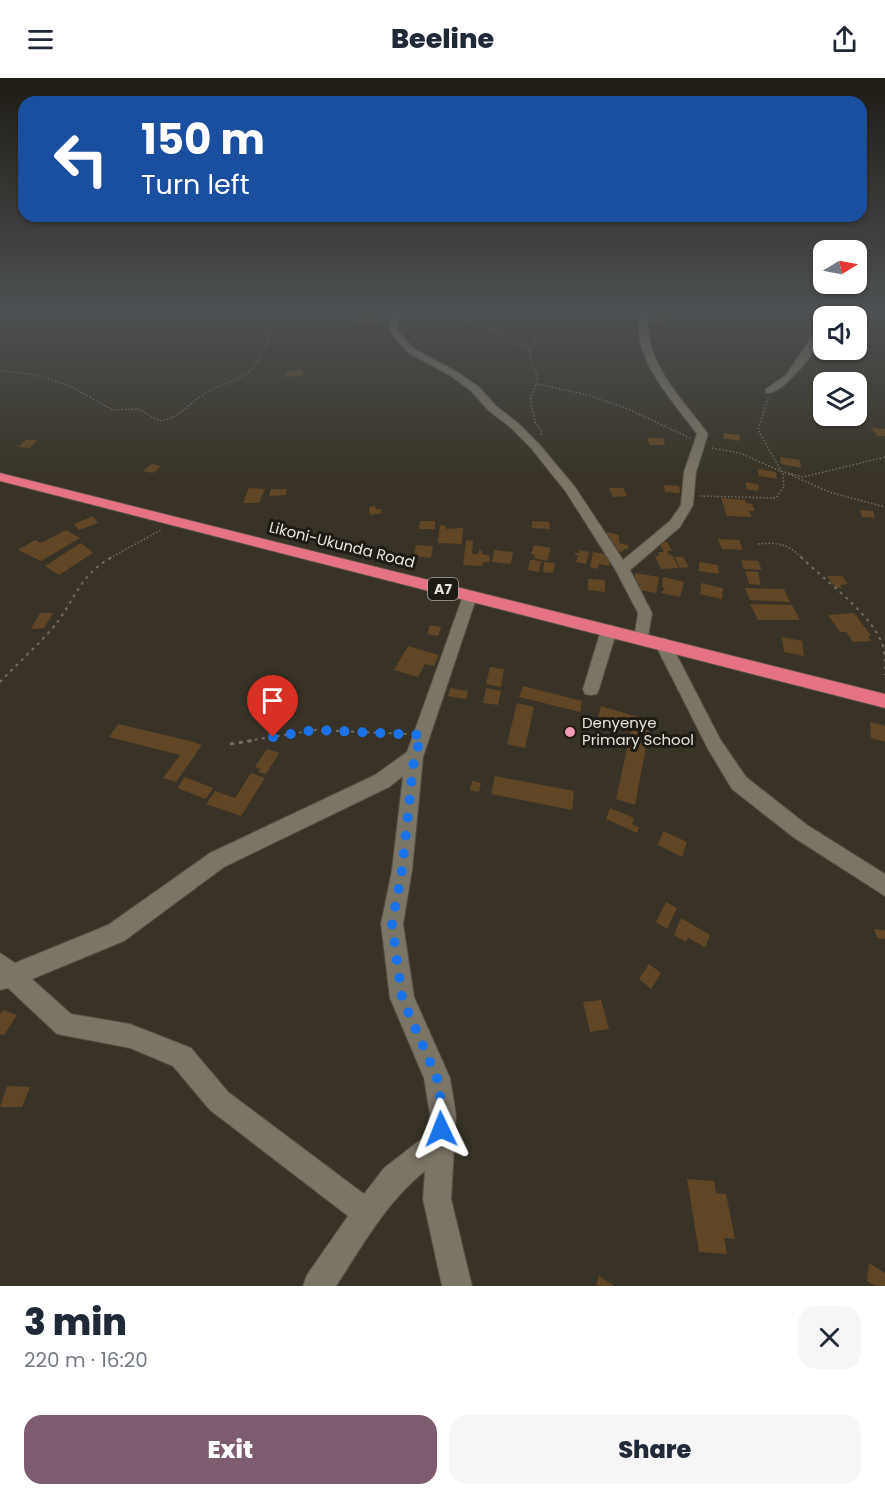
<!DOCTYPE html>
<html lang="en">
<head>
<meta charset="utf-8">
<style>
  :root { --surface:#fff; --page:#f6f6f7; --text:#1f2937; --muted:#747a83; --accent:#7d5c6f }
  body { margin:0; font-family:Poppins,sans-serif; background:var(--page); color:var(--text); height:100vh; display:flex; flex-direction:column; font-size:22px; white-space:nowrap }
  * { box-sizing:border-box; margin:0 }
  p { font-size:20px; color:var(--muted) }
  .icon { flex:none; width:33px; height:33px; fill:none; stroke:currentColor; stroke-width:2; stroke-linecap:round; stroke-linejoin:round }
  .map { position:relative; height:1208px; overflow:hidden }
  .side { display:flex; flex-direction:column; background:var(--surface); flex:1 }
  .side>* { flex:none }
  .banner { position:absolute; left:18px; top:18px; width:849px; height:126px; border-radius:18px; box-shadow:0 2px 4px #0004; background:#1a4fa0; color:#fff; overflow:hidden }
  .needle { width:39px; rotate:80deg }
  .tools { position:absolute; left:813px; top:162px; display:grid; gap:12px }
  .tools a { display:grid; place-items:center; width:54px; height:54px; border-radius:12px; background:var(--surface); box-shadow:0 2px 4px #0004; font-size:30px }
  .pin { position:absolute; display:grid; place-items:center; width:51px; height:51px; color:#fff; margin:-62px -26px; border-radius:50% 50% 50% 0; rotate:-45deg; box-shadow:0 0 6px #0007 }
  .pin .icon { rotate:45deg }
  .me { position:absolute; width:66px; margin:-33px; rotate:358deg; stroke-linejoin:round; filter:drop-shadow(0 0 4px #0008) }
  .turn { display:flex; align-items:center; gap:21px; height:126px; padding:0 24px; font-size:27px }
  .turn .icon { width:78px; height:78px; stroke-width:2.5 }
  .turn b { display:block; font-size:42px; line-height:51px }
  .round { display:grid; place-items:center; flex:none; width:63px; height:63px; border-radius:18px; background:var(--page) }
  .head { display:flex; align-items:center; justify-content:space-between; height:102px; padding:0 24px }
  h1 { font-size:36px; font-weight:800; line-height:45px }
  .button { display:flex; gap:12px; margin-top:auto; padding:12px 24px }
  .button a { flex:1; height:69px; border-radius:18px; background:var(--accent); color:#fff; font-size:24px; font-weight:800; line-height:69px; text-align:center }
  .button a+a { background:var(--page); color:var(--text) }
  header { display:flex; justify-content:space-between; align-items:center; height:78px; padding:0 24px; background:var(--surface); font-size:27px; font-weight:800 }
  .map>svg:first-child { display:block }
  .building { fill:#604625 }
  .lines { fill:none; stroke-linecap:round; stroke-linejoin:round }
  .minor-casing { stroke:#544f43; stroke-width:2 }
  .highway-casing { stroke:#544f43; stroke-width:2 }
  .path-far2 { stroke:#726d62; stroke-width:1.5; stroke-dasharray:1.5 2; stroke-linecap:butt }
  .path-far1 { stroke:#726d62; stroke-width:2; stroke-dasharray:3 4.5; stroke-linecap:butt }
  .path { stroke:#726d62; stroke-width:3; stroke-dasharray:4 5; stroke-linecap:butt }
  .minor { fill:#7b7566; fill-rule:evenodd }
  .highway { fill:#e67384; fill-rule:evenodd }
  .route { stroke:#1a73e8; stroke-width:10; stroke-dasharray:0 18 }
  .poi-dot { fill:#f19ab3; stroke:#1e1b15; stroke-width:2 }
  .labels { text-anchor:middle; stroke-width:6; stroke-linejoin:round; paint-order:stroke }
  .shield { fill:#1e1b15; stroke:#aba8a0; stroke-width:1.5 }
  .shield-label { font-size:14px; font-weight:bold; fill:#e7e4db }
  .street-label { font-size:15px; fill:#e7e4db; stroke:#1e1b15 }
  .poi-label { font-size:15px; fill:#e7e4db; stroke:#1e1b15; text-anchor:start }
</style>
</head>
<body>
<header><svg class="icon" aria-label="menu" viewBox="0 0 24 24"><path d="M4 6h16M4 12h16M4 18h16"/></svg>Beeline<svg class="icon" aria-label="share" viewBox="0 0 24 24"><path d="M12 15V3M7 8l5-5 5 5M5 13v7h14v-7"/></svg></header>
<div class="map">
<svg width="885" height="1208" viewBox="0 0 885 1208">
  <rect width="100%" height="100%" fill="#383326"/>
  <path class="building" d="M 359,238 L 375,240 L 382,241 L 377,246 L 354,244 Z
    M 657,238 L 671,239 L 672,243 L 662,243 L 662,246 L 650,244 L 650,241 L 658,242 Z
    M 301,291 L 306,297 L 286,299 L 284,294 Z
    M 871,350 L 885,351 L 885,358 L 877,358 Z
    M 724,355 L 740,357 L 739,363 L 723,360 Z
    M 647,360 L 663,360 L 665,367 L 650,367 Z
    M 26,362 L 37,362 L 30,370 L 18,369 Z
    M 780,379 L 800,382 L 801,390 L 781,386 Z
    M 152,386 L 161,388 L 153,395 L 143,393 Z
    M 758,391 L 776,394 L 777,401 L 759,398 Z
    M 746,404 L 759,407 L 758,413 L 746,411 Z
    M 664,407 L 679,408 L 680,415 L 665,414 Z
    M 249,410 L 265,411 L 259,425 L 243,425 Z
    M 609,410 L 623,410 L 627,418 L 613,419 Z
    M 271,411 L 287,411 L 286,417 L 269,418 Z
    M 721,420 L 745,422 L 746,425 L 752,426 L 755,433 L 749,433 L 752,439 L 727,438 Z
    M 375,428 L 376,431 L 381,431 L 382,435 L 370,437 L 369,429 Z
    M 860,432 L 873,433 L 875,440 L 862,439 Z
    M 93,438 L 98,445 L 79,452 L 74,446 Z
    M 420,443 L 435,443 L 435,451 L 419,451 Z
    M 532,443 L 549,444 L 550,451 L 532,450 Z
    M 440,447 L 446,448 L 446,451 L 463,450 L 462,466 L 438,465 Z
    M 66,452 L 80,460 L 41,483 L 18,472 L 35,462 L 41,465 Z
    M 606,454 L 619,457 L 619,465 L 628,467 L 628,471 L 624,471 L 623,474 L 611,472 L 605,464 Z
    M 718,461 L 739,462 L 743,472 L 722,471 Z
    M 466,462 L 473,463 L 472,476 L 478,476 L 479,472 L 482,473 L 482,476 L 490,478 L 489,484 L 484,484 L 481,488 L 463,487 Z
    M 659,464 L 667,464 L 672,473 L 667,473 L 669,477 L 672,477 L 679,490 L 661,491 L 655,478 L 659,478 L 658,474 L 664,474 Z
    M 81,465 L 93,475 L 59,497 L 45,488 Z
    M 416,467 L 433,468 L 431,480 L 414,478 Z
    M 534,467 L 551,470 L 547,483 L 534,480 L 535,477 L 531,476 Z
    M 494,472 L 513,474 L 511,486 L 492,484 Z
    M 579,472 L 589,474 L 586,486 L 576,484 L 578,478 L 575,477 L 575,475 L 579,475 Z
    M 593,474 L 611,477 L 609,488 L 599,486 L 598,491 L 590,489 Z
    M 675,479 L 683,479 L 689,489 L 680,490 Z
    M 530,482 L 541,483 L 539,494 L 528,492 Z
    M 741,482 L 758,483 L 762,492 L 744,491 Z
    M 544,484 L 555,485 L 553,495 L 543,494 Z
    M 699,484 L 718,487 L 719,496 L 699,493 Z
    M 745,493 L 758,494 L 761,507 L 749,506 Z
    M 635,495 L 659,499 L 656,515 L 634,511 Z
    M 827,498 L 842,498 L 848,506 L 840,507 L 842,510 L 836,510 Z
    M 663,499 L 684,504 L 680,519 L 661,515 L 665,510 L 662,509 Z
    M 588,501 L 605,502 L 605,514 L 588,512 Z
    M 701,505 L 723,510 L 722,521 L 700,516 Z
    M 745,510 L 784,511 L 790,524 L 750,522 Z
    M 750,526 L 792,527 L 800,542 L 758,542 Z
    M 40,535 L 53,535 L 44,550 L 31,551 Z
    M 854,535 L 871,558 L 868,558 L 871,563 L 853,564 L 846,554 L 840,554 L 828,537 Z
    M 430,547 L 441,549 L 438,558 L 427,556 Z
    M 782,559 L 802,563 L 804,578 L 784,574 Z
    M 408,568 L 439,577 L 434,588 L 425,586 L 418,599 L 394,592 Z
    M 490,589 L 504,591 L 501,609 L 486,606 Z
    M 523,608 L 582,623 L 580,634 L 519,619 Z
    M 450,610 L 468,613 L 466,621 L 448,618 Z
    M 486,610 L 501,613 L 498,627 L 483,625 Z
    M 517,625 L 534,629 L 525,670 L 507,666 Z
    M 601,628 L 651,643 L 635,727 L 616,721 L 632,648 L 598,639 Z
    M 870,644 L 885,648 L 885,664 L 871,660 Z
    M 118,646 L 190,663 L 202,667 L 176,704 L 163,700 L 180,677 L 109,659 Z
    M 267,671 L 279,675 L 266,696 L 258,694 L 261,691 L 255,689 Z
    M 251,695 L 265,700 L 241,738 L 206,726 L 215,713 L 235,720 Z
    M 495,698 L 574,713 L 572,732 L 491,716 Z
    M 185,699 L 213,710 L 206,721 L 177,710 Z
    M 472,703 L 481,705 L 479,714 L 470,712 Z
    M 610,730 L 634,740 L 632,746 L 639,749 L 637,755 L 606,741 Z
    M 663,753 L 687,764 L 682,779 L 658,767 Z
    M 666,824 L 677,830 L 667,851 L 656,844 Z
    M 681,840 L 710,857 L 705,869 L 688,860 L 686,864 L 674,857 Z
    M 874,851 L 885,852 L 885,861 L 877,860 Z
    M 649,886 L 661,895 L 651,911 L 639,901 Z
    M 601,922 L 609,951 L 590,954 L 583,924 Z
    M 3,932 L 17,937 L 4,957 L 0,956 L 0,936 Z
    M 7,1008 L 30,1009 L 22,1029 L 0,1029 Z
    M 687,1101 L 714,1103 L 716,1115 L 726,1116 L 735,1161 L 724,1160 L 727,1176 L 699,1174 Z
    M 869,1185 L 885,1195 L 885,1208 L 875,1208 L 867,1203 Z
    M 599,1198 L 614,1208 L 596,1208 Z"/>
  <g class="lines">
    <defs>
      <path id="minor" d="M 395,231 L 403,231 L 397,252 L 413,270 L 457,294 L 479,309 L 496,328 L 518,345 L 539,366 L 575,409 L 623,482 L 670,443 L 681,427 L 684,394 L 697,356 C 677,329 637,285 639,250 C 639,244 642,237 643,231 L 651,231 C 650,238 647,246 648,253 C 653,294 685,324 708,356 L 696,394 L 693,427 L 680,449 L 630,492 L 652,535 L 647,565 L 637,565 L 634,561 L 638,535 L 615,491 L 566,414 L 531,370 L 510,349 L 488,332 L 471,313 L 451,298 L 407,274 L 389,252 Z
        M 851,231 L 862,231 L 844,238 L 833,238 Z
        M 821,245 L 824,245 C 824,248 824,251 824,254 C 819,270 784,317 766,315 L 766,311 L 786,297 Z
        M 470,513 L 477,518 L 423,679 L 412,792 L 403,846 L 414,919 L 450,1000 L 456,1037 L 451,1121 L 472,1208 L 442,1208 L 423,1121 L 425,1093 C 387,1123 363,1167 336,1208 L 303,1208 L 307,1197 L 348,1138 L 210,1032 L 173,988 L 130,970 L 57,956 L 8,910 L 0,912 L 0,875 L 15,885 L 108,847 L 210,775 L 375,697 L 407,674 L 463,518 ZM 403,698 L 392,792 L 381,846 L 390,920 L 424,1000 L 430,1037 L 428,1056 L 384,1090 L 364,1116 L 228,1014 L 191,970 L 130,946 L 71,936 L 32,901 L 124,863 L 224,789 L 389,709 Z
        M 609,547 L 614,548 L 617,552 L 599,611 L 597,616 L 591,617 L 585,616 L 583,611 L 601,552 L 604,548 Z
        M 663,560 L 669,562 L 720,661 L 746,699 L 807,747 L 885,796 L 885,818 L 793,759 L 732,711 L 708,671 L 655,566 L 657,562 Z"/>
      <path id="highway" d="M 0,395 L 885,616 L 885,630 L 0,403 Z"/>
    </defs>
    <use href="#minor" class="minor-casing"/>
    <use href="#highway" class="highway-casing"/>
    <path class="path-far2" d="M 445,231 L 438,235 L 480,247 L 529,271 C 532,293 544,297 530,319 L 535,344 L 542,354 L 541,357
      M 529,271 L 536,264 L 536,252 L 541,244
      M 0,293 L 32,296 L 68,307 L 113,332 L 138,331 L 160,343 C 185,337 184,328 203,317 C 230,299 248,307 264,271 C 265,268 268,263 269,259 C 270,250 267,245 270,236 L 268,231
      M 538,306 L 591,318 L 628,331 L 690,360
      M 712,370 L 740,375 L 780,393 L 803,399 L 885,379
      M 789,396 L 829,414 L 885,429
      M 700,418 L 776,420 L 784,408 L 783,396 L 758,352 L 768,320
      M 758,466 C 778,464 788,466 802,480
      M 110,480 L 161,452"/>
    <path class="path-far1" d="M 801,479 C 825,503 879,541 884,573 C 885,581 885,589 885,597
      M 0,604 C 16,587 34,571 50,553 C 75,525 77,498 112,479
      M 247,663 L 315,652 L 407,656"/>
    <path class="path" d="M 230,666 L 256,662"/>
    <use href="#minor" class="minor"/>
    <use href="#highway" class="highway"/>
  </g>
  <linearGradient id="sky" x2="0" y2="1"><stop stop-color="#1f1c15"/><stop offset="0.58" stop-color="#4d5052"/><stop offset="1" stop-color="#4d5052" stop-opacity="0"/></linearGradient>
  <rect width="885" height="400" fill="url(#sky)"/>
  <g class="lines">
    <path class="route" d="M 273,659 L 315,652 L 422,657 L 414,680 L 402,792 L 392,846 L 402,920 L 437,1000 L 443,1037 L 441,1051"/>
  </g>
  <circle class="poi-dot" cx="570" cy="654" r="6"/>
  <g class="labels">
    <rect class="shield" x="428" y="500" width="30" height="22" rx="4.5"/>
    <g class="shield-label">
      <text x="443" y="516">A7</text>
    </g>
    <g class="street-label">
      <text transform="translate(342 467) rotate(14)" y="5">Likoni-Ukunda Road</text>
    </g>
    <g class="poi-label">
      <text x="582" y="650">Denyenye<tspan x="582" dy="17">Primary School</tspan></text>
    </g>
  </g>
</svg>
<div class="tools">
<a><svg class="needle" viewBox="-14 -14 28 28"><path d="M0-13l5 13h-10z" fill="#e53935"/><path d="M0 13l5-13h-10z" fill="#747a83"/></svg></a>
<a><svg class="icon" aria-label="sound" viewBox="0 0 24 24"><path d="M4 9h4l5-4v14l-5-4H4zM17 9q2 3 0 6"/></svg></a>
<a><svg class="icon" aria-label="layers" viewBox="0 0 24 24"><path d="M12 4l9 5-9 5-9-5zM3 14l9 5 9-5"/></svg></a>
</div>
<div class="pin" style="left:273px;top:659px;background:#d93025"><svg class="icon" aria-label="arrive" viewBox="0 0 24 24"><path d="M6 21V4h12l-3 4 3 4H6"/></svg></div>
<svg class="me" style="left:441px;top:1051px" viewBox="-20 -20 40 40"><path d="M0-17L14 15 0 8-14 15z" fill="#1a73e8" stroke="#fff" stroke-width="4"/></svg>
<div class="banner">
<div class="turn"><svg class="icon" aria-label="left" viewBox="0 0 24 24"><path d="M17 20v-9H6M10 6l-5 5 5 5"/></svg><div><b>150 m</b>Turn left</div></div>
</div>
</div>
<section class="side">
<div class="head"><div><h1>3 min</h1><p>220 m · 16:20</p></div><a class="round"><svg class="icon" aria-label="close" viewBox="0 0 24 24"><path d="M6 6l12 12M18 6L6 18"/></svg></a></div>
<div class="button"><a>Exit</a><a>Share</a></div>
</section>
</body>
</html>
